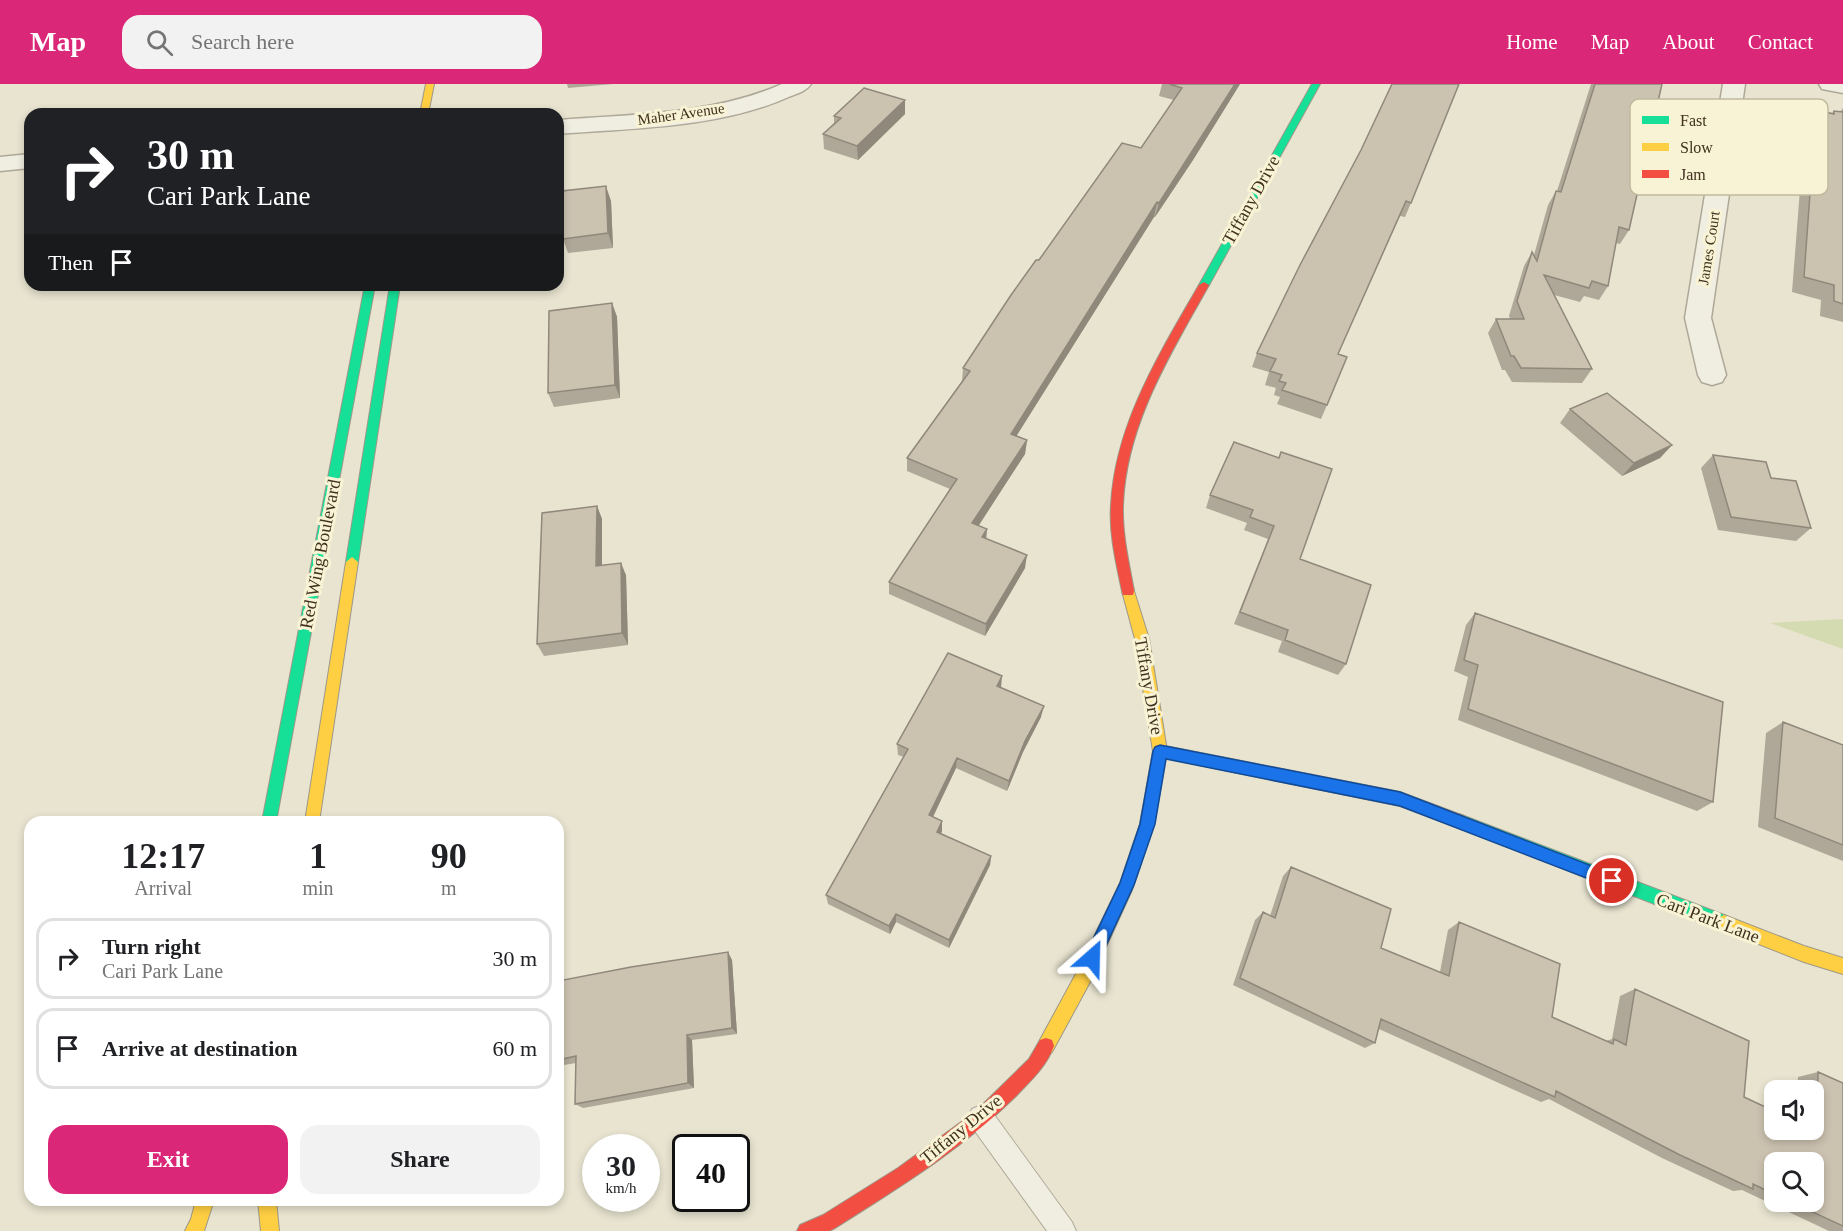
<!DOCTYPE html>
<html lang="en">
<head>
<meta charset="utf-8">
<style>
  :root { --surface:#fff; --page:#f2f2f2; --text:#202124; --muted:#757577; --line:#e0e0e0; --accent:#db2777 }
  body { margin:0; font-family:"Times New Roman",serif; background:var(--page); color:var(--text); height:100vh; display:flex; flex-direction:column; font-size:22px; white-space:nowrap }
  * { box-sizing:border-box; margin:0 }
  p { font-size:20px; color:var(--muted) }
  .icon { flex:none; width:33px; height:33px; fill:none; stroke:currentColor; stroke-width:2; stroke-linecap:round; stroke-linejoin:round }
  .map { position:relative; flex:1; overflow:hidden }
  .panel { position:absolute; left:24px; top:732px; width:540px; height:390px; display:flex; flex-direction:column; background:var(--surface); border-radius:18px; box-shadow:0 3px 9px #0003 }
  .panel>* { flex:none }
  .banner { position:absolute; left:24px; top:24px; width:540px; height:183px; border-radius:18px; box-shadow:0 3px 9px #0003; background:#202124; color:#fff; overflow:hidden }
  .tools { position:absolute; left:1764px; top:996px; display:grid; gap:12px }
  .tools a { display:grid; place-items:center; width:60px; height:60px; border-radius:12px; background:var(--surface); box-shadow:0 3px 9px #0003; font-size:30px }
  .speed { position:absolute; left:582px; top:1050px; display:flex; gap:12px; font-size:30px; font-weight:700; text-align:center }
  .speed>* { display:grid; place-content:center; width:78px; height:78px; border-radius:50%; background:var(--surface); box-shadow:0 3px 9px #0003; line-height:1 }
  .speed small { font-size:15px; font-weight:400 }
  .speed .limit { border:3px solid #111; border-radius:9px; background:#fff; color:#111 }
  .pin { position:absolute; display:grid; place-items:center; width:51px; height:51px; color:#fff; margin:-26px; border:3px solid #fff; border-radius:50%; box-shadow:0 2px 6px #0007 }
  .me { position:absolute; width:66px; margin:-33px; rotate:25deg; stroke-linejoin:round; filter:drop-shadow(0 0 4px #0008) }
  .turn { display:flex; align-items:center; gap:21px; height:126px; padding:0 24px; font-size:27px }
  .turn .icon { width:78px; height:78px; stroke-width:2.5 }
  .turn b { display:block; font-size:42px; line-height:51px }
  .then { display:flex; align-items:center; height:57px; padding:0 24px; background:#0003; gap:12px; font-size:22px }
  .eta { display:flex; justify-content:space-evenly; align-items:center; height:102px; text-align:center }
  .eta b { font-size:36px; font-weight:700; line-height:42px }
  .button { display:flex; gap:12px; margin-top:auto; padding:12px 24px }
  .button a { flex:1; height:69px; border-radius:18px; background:var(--accent); color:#fff; font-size:24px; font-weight:700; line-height:69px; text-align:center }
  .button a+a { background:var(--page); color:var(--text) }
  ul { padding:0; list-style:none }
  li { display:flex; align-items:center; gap:18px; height:81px; margin:0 12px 9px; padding:0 12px; border:3px solid var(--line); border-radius:18px }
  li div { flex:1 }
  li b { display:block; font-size:22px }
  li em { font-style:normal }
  header { display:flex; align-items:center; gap:36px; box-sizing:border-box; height:84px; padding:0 30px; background:var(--accent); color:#fff }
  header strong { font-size:28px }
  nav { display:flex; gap:33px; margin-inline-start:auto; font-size:21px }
  .search { width:420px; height:54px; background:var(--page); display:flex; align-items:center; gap:15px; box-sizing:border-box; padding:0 21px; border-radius:18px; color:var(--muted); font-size:22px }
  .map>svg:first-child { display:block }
  .green { fill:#d5dbb1 }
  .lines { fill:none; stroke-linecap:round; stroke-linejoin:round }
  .lane-casing { stroke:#aea898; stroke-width:2 }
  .street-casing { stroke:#aea898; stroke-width:3 }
  .fast-casing { stroke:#9d9888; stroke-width:2 }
  .slow-casing { stroke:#9d9888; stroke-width:2 }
  .jam-casing { stroke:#9d9888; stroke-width:2 }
  .lane { fill:#f0ede1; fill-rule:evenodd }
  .street { fill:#f0ede1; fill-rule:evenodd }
  .fast { fill:#16e098; fill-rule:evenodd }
  .slow { fill:#ffcf43; fill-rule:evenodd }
  .jam { fill:#f24e42; fill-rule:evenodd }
  .wall { fill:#afa797; fill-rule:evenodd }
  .shaded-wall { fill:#8f887b }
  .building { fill:#ccc2b0; stroke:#8f887b; stroke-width:1.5 }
  .route { fill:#1a73e8; stroke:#114b97; stroke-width:1.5 }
  .labels { text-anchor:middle; stroke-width:6; stroke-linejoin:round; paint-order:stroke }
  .far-street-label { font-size:15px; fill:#3f311e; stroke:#f9f3d5 }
  .street-label { font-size:18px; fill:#3f311e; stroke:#f9f3d5 }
  .key { fill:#f9f3d5; stroke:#c1b99e; stroke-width:1.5 }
  .key-label { font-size:16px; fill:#3f311e }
</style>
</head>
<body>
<header>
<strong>Map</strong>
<div class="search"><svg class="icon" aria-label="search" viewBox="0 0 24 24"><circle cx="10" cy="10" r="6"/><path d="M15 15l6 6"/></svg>Search here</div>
<nav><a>Home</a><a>Map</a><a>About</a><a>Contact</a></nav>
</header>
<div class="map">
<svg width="1843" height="1147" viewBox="0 0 1843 1147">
  <rect width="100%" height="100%" fill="#e8e4d0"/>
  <path class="green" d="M 1843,535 L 1843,565 L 1770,539 Z"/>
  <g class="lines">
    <defs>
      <path id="lane" d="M 981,1021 L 990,1025 L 1072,1138 L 1076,1147 L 1047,1147 L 972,1043 L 968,1034 L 972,1025 Z"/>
      <path id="street" d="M 782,0 L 811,0 C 806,7 799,9 791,12 C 720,44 635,44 558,50 L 558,36 C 633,30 712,31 782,0 Z
        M 1723,0 L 1745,0 L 1711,234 L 1726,291 L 1722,298 L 1712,301 L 1702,298 L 1698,291 L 1685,234 Z
        M 1819,0 L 1843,0 L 1843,9 L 1822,5 Z
        M 30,70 L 30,84 L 0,87 L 0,73 Z"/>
      <path id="fast" d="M 1312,0 L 1320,0 L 1209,201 L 1204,204 L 1200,203 L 1199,201 Z
        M 365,201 L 375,201 L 276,738 L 262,738 Z
        M 390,201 L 400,201 L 358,478 L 352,483 L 346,478 Z
        M 1459,730 L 1724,831 L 1730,834 L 1732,839 L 1730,844 L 1724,847 L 1454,742 L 1452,737 L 1454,732 Z"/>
      <path id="slow" d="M 426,0 L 434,0 L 428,30 L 420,30 Z
        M 352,473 L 358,478 L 319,738 L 305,738 L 346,478 Z
        M 1128,502 L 1133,503 L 1134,507 L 1149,555 L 1167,667 L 1154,740 L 1132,806 L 1090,898 L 1052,968 L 1046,970 L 1040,968 L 1038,962 L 1040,956 L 1078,886 L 1120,799 L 1140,740 L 1153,667 L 1135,555 L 1122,507 L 1123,503 Z
        M 1724,831 L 1804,862 L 1843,874 L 1843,890 L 1804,878 L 1718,844 L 1716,839 L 1718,834 Z
        M 196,1116 L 214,1116 L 204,1147 L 185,1147 L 191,1135 Z
        M 258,1116 L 276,1116 L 279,1147 L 261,1147 Z"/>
      <path id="jam" d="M 1204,198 L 1209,201 C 1171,269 1126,340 1123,421 C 1122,450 1129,479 1134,507 L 1133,511 L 1123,511 L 1122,507 C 1116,478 1109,450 1111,421 C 1115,340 1160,269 1199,201 Z
        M 1160,661 L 1400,708 L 1464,732 L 1466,737 L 1464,742 L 1459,744 L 1400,722 L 1160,673 L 1155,672 L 1153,667 L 1155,662 Z
        M 1046,954 L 1052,956 L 1054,962 C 1046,983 1031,996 1016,1012 C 962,1065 898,1104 835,1144 L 829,1147 L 797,1147 L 800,1141 L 823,1131 L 898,1084 L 975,1028 L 1029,975 L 1040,956 Z"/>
    </defs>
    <use href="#lane" class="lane-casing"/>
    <use href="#street" class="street-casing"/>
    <use href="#fast" class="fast-casing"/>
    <use href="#slow" class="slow-casing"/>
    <use href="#jam" class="jam-casing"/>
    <use href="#lane" class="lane"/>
    <use href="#street" class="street"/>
    <use href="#fast" class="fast"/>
    <use href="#slow" class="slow"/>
    <use href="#jam" class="jam"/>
  </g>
  <path class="wall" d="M 567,0 L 613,0 L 568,4 Z
    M 1162,0 L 1240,0 L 1193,76 L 1155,133 L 1154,133 L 1016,352 L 1027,356 L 1025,370 L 978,441 L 986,455 L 1025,484 L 985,552 L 889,510 L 889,498 L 950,405 L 907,387 L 907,374 L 962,297 L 963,284 L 1039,176 L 1141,64 L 1174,16 L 1159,12 Z
    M 1591,0 L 1662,0 L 1629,146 L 1620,160 L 1616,159 L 1608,202 L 1599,216 L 1584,212 L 1580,218 L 1554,211 L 1592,285 L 1582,299 L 1512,298 L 1505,286 L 1502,286 L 1488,249 L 1496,235 L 1510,235 L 1509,232 L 1524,182 L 1532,168 L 1534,171 L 1548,121 L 1556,107 L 1557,107 Z
    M 1843,24 L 1843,238 L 1820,232 L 1821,216 L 1792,208 L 1805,41 L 1816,26 L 1832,29 L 1834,27 L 1840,28 Z
    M 905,30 L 858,76 L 824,65 L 823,50 L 834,39 L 834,32 Z
    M 1361,66 L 1411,119 L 1405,133 L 1400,132 L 1338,270 L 1327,321 L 1321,335 L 1277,320 L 1280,313 L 1274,311 L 1276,304 L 1265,301 L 1269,288 L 1252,283 L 1257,269 Z
    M 611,117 L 613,164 L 568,169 L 563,155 Z
    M 612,219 L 617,233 L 620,314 L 554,323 L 548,309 Z
    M 1570,325 L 1672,361 L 1660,374 L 1622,392 L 1560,339 Z
    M 1234,358 L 1300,475 L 1346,580 L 1338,591 L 1278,568 L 1282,557 L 1234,540 L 1268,455 L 1244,446 L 1247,439 L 1206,424 L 1210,411 Z
    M 1713,371 L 1811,444 L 1796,457 L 1718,446 L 1701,384 Z
    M 597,422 L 602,435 L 602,481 L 626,491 L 628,561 L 544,572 L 537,560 Z
    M 1475,529 L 1713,718 L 1697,727 L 1458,636 L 1468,593 L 1454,587 L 1466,541 Z
    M 1001,604 L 1041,633 L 1023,668 L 1007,707 L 956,684 L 933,733 L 942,737 L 942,747 L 941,750 L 991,772 L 990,781 L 949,864 L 896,838 L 890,850 L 828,820 L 826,811 L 904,673 L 898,671 L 897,660 Z
    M 1783,638 L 1843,661 L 1843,777 L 1758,743 L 1766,649 Z
    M 1291,783 L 1381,864 L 1440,888 L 1448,846 L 1459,838 L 1552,933 L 1606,957 L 1612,955 L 1620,912 L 1635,905 L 1744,1013 L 1814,1046 L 1814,1006 L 1797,1006 L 1798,993 L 1818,988 L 1843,999 L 1843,1147 L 1829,1147 L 1742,1106 L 1733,1107 L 1662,1074 L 1549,1015 L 1541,1018 L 1379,945 L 1375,959 L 1365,964 L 1233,901 L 1255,836 L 1263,828 L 1270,832 L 1283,792 ZM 1774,1078 L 1814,1118 L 1774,1118 Z
    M 732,876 L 737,950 L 692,956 L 694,1004 L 583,1024 L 575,1020 L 576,979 L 558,982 L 558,897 Z"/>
  <path class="shaded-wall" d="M 1235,0 L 1240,0 L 1193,76 L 1155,133 L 1159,119 Z
    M 905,16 L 905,30 L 858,76 L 857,62 Z
    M 606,102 L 611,117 L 613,164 L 608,149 Z
    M 1157,118 L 1154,133 L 1009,364 L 1011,350 Z
    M 612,219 L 617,233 L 620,314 L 615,301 Z
    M 1027,356 L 1025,370 L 972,452 L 972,439 Z
    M 1672,361 L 1660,374 L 1622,392 L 1634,379 Z
    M 597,422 L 602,435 L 602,495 L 596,482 Z
    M 987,445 L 986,458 L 982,453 Z
    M 1027,471 L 1025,484 L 985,552 L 986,540 Z
    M 621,479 L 626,491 L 628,561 L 622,549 Z
    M 1002,592 L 1001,604 L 997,602 Z
    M 1044,622 L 1041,633 L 1023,668 L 1007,707 L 1009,697 L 1025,657 Z
    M 957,674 L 956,684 L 929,741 L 929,731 Z
    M 942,737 L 942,747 L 937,757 L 937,748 Z
    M 991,772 L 990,781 L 949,864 L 949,856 Z
    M 896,830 L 896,838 L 890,850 L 889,842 Z
    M 728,868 L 732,876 L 737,950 L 732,944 Z
    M 687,951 L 692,956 L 694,1004 L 688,999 Z"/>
  <path class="building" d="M 1169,0 L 1235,0 L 1159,119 L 1157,118 L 1011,350 L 1027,356 L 972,439 L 987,445 L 982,453 L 1027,471 L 986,540 L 889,498 L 957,395 L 907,374 L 970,287 L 963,284 L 1011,211 L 1036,176 L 1039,176 L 1122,59 L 1141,64 L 1182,4 Z
    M 1392,0 L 1459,0 L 1411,119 L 1406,117 L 1338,270 L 1347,273 L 1327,321 L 1282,306 L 1286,299 L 1279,297 L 1282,291 L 1270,287 L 1276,275 L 1257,269 L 1300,181 L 1361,66 Z
    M 1595,0 L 1662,0 L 1629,146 L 1619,143 L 1608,202 L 1592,197 L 1589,204 L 1544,191 L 1592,285 L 1521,284 L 1514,272 L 1511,272 L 1496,235 L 1524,235 L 1517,217 L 1532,168 L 1537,177 L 1556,107 L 1561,108 Z
    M 864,4 L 905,16 L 857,62 L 823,50 L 841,34 L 834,32 Z
    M 1816,26 L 1834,30 L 1834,27 L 1843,28 L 1843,220 L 1834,217 L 1834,201 L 1804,193 Z
    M 606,102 L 608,149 L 563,155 L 562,107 Z
    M 612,219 L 615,301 L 548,309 L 549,227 Z
    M 1607,309 L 1672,361 L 1634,379 L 1570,325 Z
    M 1234,358 L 1279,374 L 1281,368 L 1332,385 L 1300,475 L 1371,501 L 1346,580 L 1285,556 L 1288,546 L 1240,528 L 1274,442 L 1250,433 L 1253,426 L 1210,411 Z
    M 1713,371 L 1766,378 L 1771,394 L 1796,397 L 1811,444 L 1731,433 Z
    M 597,422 L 596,482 L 621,479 L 622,549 L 537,560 L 542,429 Z
    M 1475,529 L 1723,618 L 1713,718 L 1468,625 L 1478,581 L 1464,576 Z
    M 948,569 L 1002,592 L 997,602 L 1044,622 L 1025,657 L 1009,697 L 957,674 L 929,731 L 942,737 L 937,748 L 991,772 L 949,856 L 896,830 L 889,842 L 826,811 L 908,665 L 897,660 Z
    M 1783,638 L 1843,661 L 1843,761 L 1775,734 Z
    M 1291,783 L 1391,825 L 1381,864 L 1449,892 L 1459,838 L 1560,880 L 1552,933 L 1613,960 L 1614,955 L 1626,961 L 1635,905 L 1749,957 L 1744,1013 L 1774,1027 L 1774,1046 L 1814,1046 L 1814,1045 L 1817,1046 L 1818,988 L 1843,999 L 1843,1142 L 1791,1118 L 1814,1118 L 1814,1078 L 1774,1078 L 1774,1110 L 1753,1100 L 1753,1105 L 1680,1071 L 1556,1007 L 1555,1013 L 1381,935 L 1375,959 L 1240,894 L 1263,828 L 1275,834 Z
    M 728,868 L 732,944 L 687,951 L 688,999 L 575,1020 L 576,972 L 558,976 L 558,897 L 631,883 Z"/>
  <path class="route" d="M 1160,661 L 1400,708 L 1618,792 L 1620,797 L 1618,802 L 1612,804 L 1400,722 L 1166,675 L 1155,740 L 1134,801 L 1098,879 L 1092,882 L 1087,879 L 1084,874 L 1120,799 L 1140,740 L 1153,667 L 1155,663 Z"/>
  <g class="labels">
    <g class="far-street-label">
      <text transform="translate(681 30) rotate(-8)" y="5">Maher Avenue</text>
      <text transform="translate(1709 164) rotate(-81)" y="5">James Court</text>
    </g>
    <g class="street-label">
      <text transform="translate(1251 116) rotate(-61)" y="6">Tiffany Drive</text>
      <text transform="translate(320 470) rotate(-79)" y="6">Red Wing Boulevard</text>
      <text transform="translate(1149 602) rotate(80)" y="6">Tiffany Drive</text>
      <text transform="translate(1708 834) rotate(21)" y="6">Cari Park Lane</text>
      <text transform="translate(961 1045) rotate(-39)" y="6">Tiffany Drive</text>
    </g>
  </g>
  <rect x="1630" y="15" width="198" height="96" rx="9" class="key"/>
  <rect x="1642" y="32" width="27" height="8" fill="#16e098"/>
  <rect x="1642" y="59" width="27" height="8" fill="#ffcf43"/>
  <rect x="1642" y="86" width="27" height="8" fill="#f24e42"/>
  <g class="key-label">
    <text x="1680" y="42">Fast</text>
    <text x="1680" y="69">Slow</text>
    <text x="1680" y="96">Jam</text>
  </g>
</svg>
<div class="tools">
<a><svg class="icon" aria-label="sound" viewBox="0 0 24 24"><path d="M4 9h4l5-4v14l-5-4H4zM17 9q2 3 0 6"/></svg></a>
<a><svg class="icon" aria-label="search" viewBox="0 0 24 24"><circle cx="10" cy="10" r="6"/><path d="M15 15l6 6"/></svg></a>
</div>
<div class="speed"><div>30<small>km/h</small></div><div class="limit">40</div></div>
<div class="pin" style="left:1612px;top:797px;background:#d93025"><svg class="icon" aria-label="arrive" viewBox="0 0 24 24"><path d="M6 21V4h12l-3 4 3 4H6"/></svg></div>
<svg class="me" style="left:1092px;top:874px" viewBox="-20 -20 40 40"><path d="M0-17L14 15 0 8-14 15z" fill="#1a73e8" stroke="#fff" stroke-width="4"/></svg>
<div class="banner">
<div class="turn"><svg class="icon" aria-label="right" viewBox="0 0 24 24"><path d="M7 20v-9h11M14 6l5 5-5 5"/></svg><div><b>30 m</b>Cari Park Lane</div></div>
<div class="then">Then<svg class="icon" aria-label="arrive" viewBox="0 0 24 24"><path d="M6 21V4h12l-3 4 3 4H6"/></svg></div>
</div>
<section class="panel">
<div class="eta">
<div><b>12:17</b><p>Arrival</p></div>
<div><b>1</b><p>min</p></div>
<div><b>90</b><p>m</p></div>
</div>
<ul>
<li><svg class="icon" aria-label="right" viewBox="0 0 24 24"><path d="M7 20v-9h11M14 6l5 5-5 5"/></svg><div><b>Turn right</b><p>Cari Park Lane</p></div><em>30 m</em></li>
<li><svg class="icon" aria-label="arrive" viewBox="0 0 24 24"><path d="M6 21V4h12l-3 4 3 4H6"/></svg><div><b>Arrive at destination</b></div><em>60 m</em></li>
</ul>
<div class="button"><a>Exit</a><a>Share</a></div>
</section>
</div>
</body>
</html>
